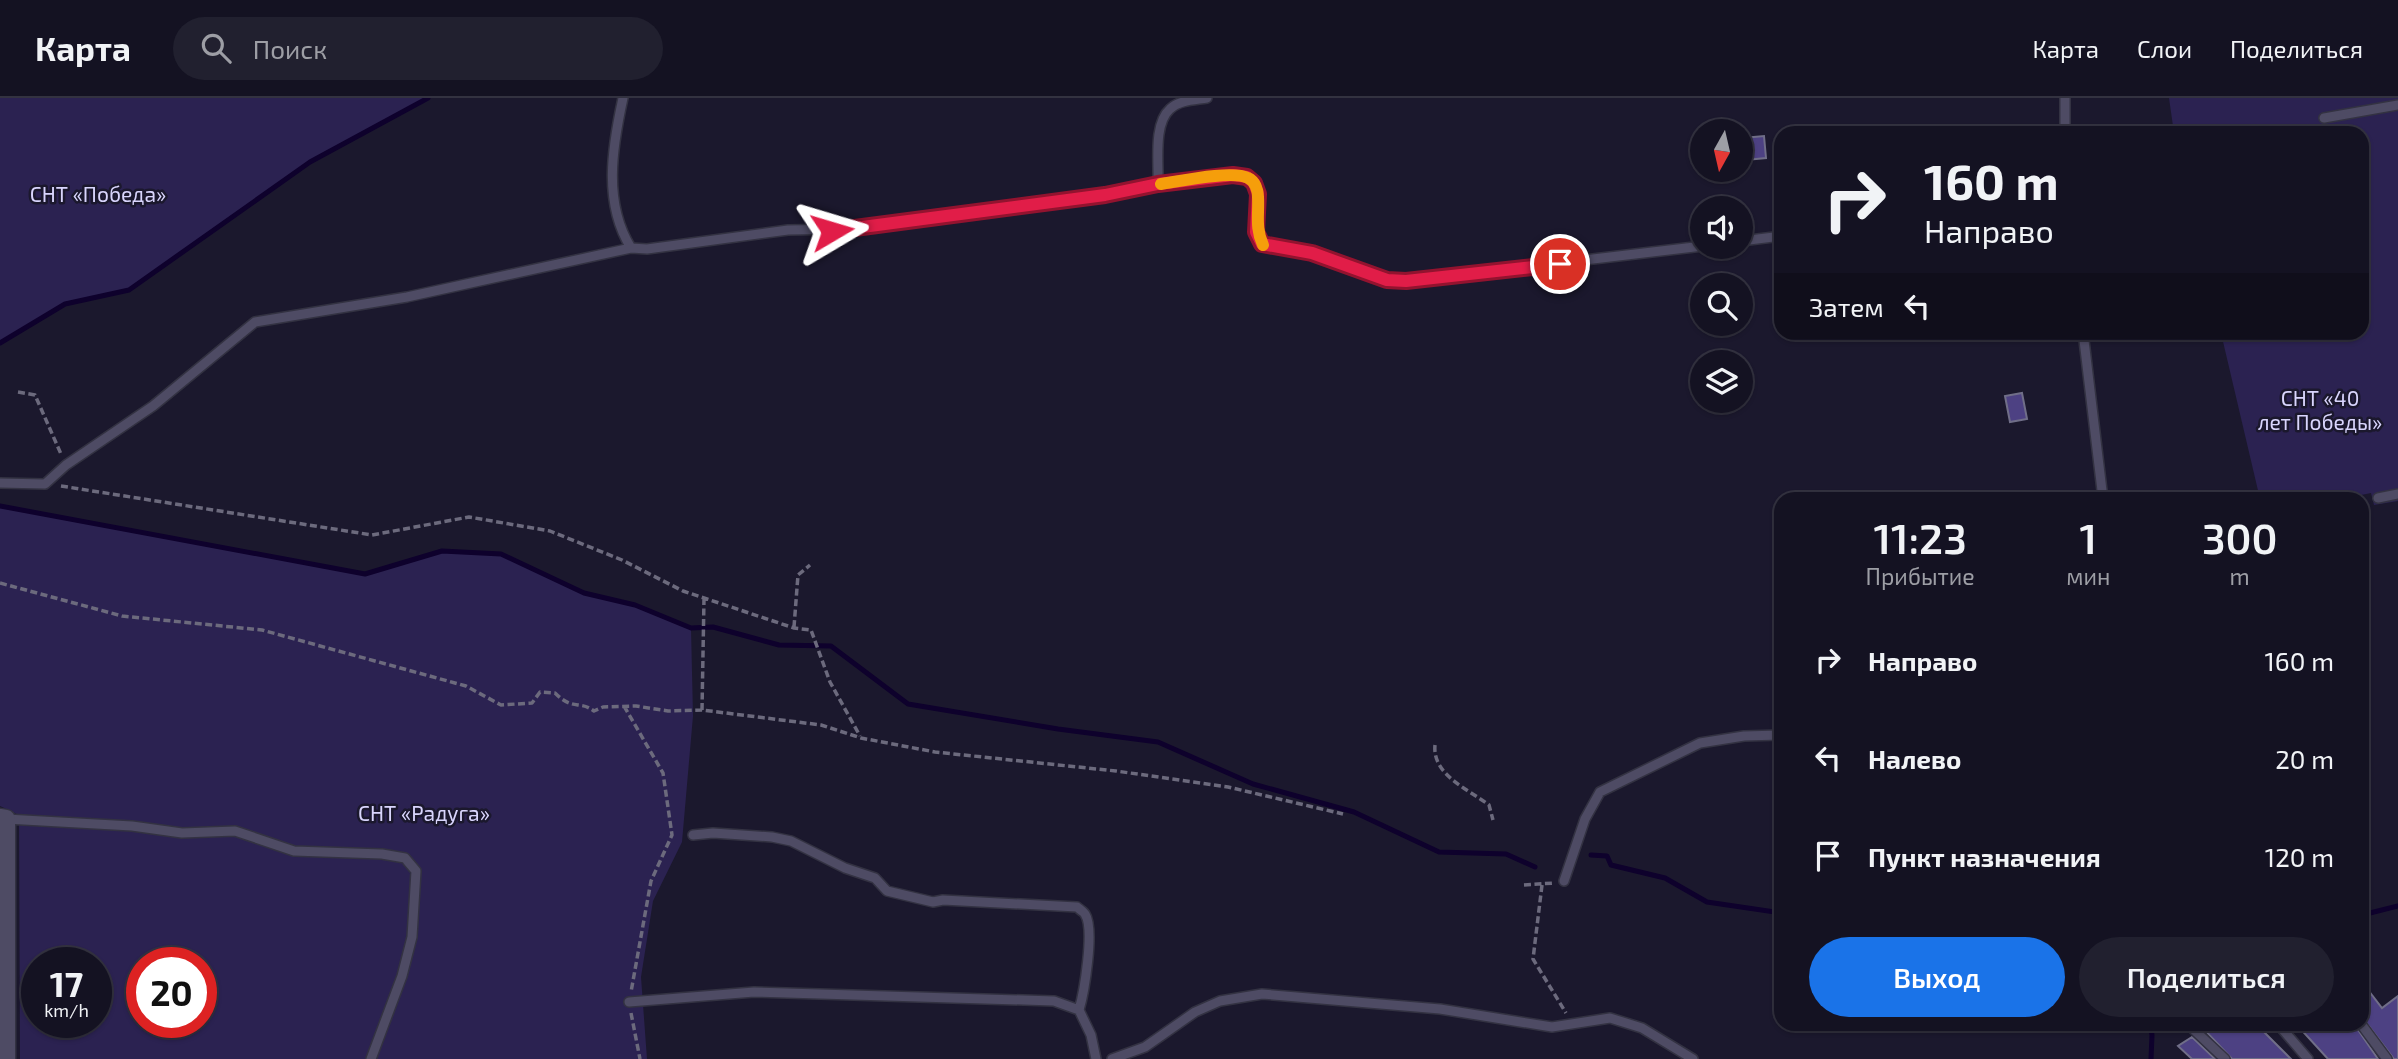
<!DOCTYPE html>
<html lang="ru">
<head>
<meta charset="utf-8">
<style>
  :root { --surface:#141222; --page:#21202f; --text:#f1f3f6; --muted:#9d9ea5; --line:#333240; --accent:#1a73e8 }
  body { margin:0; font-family:"Exo 2",sans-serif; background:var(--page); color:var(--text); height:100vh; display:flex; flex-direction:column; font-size:26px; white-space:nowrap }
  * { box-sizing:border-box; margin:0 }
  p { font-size:23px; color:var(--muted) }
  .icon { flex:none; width:38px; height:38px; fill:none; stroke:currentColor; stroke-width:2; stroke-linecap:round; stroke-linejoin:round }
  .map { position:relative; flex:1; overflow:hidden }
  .panel { position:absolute; left:1774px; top:394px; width:595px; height:539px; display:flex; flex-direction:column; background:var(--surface); border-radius:21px; box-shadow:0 2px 5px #0004,0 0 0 2px var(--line) }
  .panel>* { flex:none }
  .hud { position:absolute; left:1774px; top:28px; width:595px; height:214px; border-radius:21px; box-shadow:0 2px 5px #0004,0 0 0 2px var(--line); background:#141222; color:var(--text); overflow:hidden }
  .needle { width:46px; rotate:188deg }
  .controls { position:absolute; left:1690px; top:21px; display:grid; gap:14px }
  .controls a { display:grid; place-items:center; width:63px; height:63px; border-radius:50%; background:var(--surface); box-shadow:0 2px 5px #0004,0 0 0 2px var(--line); font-size:35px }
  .speed { position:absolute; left:21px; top:849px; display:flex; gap:14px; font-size:35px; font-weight:700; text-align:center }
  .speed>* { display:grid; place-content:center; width:91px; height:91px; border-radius:50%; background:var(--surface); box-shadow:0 2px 5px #0004,0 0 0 2px var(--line); line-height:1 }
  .speed small { font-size:18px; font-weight:400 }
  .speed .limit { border:10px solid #d22; background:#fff; color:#111 }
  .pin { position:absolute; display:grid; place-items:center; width:60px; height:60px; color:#fff; margin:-30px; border:4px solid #fff; border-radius:50%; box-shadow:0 2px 7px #0007 }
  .me { position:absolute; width:77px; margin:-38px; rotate:83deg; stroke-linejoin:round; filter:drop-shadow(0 0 5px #0008) }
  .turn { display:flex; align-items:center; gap:24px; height:147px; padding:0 35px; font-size:32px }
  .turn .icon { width:91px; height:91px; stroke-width:2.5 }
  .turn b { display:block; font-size:49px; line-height:60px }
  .then { display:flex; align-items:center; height:66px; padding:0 35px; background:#0003; gap:14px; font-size:26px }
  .eta { display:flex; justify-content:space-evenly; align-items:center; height:119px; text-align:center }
  .eta b { font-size:42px; font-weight:600; line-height:49px }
  .action { display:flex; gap:14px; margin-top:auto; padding:14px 35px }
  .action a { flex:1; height:80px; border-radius:42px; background:var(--accent); color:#fff; font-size:28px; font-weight:600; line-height:80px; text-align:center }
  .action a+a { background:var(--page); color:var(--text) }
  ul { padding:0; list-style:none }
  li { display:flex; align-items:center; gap:21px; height:98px; padding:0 35px }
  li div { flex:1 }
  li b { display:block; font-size:26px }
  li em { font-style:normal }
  header { display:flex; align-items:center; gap:42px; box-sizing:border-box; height:98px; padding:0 35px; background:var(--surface); border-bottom:2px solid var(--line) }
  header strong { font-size:33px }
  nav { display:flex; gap:38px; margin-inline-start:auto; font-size:24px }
  .search { width:490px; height:63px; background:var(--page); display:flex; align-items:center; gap:18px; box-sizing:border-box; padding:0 24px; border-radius:38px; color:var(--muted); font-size:26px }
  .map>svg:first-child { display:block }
  .green { fill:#2b2251; fill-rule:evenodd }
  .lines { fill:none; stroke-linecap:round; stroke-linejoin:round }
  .stream { stroke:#0e012c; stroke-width:5 }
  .building { fill:#4d4183; stroke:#706e88; stroke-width:2 }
  .service-casing { stroke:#333242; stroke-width:12 }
  .minor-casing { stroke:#333242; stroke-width:21 }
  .path { stroke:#6c6a7d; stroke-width:3.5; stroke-dasharray:7 3.5; stroke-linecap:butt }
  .service { stroke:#4e4b64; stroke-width:9 }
  .minor { stroke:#4e4b64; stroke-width:18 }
  .route-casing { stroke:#92132f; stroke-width:18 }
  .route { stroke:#e11d48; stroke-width:12 }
  .slow { stroke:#f59e0b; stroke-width:12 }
  .labels { text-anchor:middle; stroke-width:5; stroke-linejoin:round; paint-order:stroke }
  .park-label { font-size:21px; fill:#d9d5fd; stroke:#1b182d }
</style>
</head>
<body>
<header>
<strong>Карта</strong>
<div class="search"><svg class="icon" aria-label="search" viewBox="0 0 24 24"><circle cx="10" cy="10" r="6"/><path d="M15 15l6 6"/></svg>Поиск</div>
<nav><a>Карта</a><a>Слои</a><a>Поделиться</a></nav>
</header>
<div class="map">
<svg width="2398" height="961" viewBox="0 0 2398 961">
  <rect width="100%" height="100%" fill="#1b182d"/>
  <path class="green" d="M 0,0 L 428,0 L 310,64 L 129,192 L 65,206 L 0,245 Z
    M 2169,0 L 2398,0 L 2398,403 L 2374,407 L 2371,395 L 2342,401 L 2260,401 L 2221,235 L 2362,234 L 2362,35 L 2174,35 Z
    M 0,408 L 365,476 L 442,453 L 501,456 L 584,495 L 635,507 L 691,530 L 693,618 L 682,744 L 653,803 L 641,879 L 647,961 L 20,961 L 19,717 L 0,708 ZM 37,864 L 96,864 L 96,924 L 37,924 ZM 142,864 L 201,864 L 201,924 L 142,924 Z"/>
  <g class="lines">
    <path class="stream" d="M 0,245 L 65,206 L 129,192 L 310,64 L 428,0
      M 0,408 L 365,476 L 442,453 L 501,456 L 584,495 L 635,507 L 691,530 L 713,529 L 779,547 L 831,548 L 908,606 L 1058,631 L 1158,644 L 1253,686 L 1354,714 L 1439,754 L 1506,756 L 1535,769
      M 1591,757 L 1607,758 L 1611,767 L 1665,780 L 1707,804 L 1782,815
      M 2362,810 L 2370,815 L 2398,808
      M 2150,926 L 2152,937 L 2151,961"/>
  </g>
  <path class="building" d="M 1764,38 L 1766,60 L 1746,62 L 1743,40 Z
    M 2022,295 L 2027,321 L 2010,324 L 2005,298 Z
    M 2362,884 L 2382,910 L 2398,898 L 2398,961 L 2394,961 L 2362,919 Z
    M 2199,926 L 2256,926 L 2291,961 L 2232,961 Z
    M 2296,926 L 2354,926 L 2378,961 L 2328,961 Z
    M 2192,939 L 2215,961 L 2192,961 L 2178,948 Z"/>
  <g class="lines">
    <defs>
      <path id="service" d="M 623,0 C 612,50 603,105 631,150
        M 2065,0 L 2065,35
        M 2324,20 L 2398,7
        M 1158,86 C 1159,65 1153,26 1170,11 C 1179,2 1195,2 1207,0
        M 1741,143 L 1782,138
        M 2083,234 L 2103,401
        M 0,385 L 45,386 L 66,367 L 153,308 L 255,224 L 407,199 L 631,150 L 647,151 L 788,132 L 844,131 L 1105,97 L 1158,86 L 1233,77 L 1247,79 L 1254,85 L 1258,96 L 1257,134 L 1263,147 L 1312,155 L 1386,182 L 1406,183 L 1703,148
        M 2378,400 L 2398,396
        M 6,721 L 132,728 L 182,735 L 235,733 L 294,753 L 382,756 L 405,760 L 416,773 L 412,839 L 402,878 L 371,961
        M 693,737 L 713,735 L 772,739 L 791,743 L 845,770 L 875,780 L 887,793 L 933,804 L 943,802 L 1077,809 C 1078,810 1085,815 1085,816 C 1095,831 1084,895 1079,912
        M 1564,783 L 1585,721 L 1600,694 L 1700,645 L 1744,638 L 1782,637
        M 629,904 L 754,894 L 1054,903 L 1079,912 L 1091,937 L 1096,961
        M 2278,926 L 2308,961
        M 2361,926 L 2387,961
        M 2192,930 L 2225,961
        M 1112,961 L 1145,949 L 1195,914 L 1220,903 L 1262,896 L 1440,911 L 1552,929 L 1610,920 L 1642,930 L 1693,961"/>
      <path id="minor" d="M 0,720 L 6,721 L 6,961"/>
    </defs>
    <use href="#service" class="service-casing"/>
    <use href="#minor" class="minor-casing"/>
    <path class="path" d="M 18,294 L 35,297 L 61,356
      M 61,388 L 372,437 L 469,419 L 550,433 L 622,462 L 683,493 L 794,530 L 811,532 L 830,584 L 860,638
      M 0,485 L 122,518 L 262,532 L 466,588 L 501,607 L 532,605 L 540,594 L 555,595 C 573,613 579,602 594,613 L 603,609 L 636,608 L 668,613 L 702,612 L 821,627 L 861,640 L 935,654 L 1116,673 L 1228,689 L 1343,716
      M 794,529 L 798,477 L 810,467
      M 624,608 L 663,675 L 672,737 L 651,783 L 631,894
      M 702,612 L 704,500
      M 1435,647 C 1432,677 1468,691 1489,707 L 1493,722
      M 1524,787 L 1554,785
      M 1542,787 L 1533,861 L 1566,915
      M 631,915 L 640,961"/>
    <use href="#service" class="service"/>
    <use href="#minor" class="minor"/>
  </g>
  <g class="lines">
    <defs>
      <path id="route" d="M 832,133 L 1105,97 L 1158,86 L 1233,77 L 1247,79 L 1254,85 L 1258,96 L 1256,134 L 1262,146 L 1312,155 L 1387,182 L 1406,183 L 1560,166"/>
    </defs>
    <use href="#route" class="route-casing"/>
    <use href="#route" class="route"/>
    <path class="slow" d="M 1161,86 C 1181,83 1232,72 1248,80 C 1255,83 1258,92 1258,99 C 1259,116 1255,130 1263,147"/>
  </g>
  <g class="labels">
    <g class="park-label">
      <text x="98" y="104">СНТ «Победа»</text>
      <text x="2320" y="308">СНТ «40<tspan x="2320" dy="24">лет Победы»</tspan></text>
      <text x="424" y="723">СНТ «Радуга»</text>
    </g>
  </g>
</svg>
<div class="controls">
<a><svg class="needle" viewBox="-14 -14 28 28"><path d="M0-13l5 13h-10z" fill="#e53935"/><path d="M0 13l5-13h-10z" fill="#9d9ea5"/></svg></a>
<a><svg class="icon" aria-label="sound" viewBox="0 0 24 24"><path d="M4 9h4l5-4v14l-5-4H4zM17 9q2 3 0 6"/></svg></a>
<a><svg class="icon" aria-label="search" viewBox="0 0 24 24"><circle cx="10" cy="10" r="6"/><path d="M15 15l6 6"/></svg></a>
<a><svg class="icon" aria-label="layers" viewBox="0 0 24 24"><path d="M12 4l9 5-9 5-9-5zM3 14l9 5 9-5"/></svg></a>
</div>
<div class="speed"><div>17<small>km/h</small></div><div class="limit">20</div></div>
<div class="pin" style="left:1560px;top:166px;background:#d93025"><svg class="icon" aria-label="arrive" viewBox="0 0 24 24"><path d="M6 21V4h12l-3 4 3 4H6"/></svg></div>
<svg class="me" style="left:832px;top:133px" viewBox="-20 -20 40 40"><path d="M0-17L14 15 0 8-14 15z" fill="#e11d48" stroke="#fff" stroke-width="4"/></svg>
<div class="hud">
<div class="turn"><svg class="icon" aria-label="right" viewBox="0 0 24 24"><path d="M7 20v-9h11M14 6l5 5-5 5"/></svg><div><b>160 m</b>Направо</div></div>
<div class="then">Затем<svg class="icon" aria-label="left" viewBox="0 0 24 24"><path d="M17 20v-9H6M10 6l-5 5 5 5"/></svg></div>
</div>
<section class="panel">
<div class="eta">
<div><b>11:23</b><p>Прибытие</p></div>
<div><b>1</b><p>мин</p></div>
<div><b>300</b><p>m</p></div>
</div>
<ul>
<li><svg class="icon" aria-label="right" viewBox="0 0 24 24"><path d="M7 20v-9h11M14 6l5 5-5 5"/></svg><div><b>Направо</b></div><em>160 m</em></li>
<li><svg class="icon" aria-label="left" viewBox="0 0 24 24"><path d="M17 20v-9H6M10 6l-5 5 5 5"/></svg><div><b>Налево</b></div><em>20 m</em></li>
<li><svg class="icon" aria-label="arrive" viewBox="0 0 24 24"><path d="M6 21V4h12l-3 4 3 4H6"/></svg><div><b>Пункт назначения</b></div><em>120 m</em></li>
</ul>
<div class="action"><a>Выход</a><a>Поделиться</a></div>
</section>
</div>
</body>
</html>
